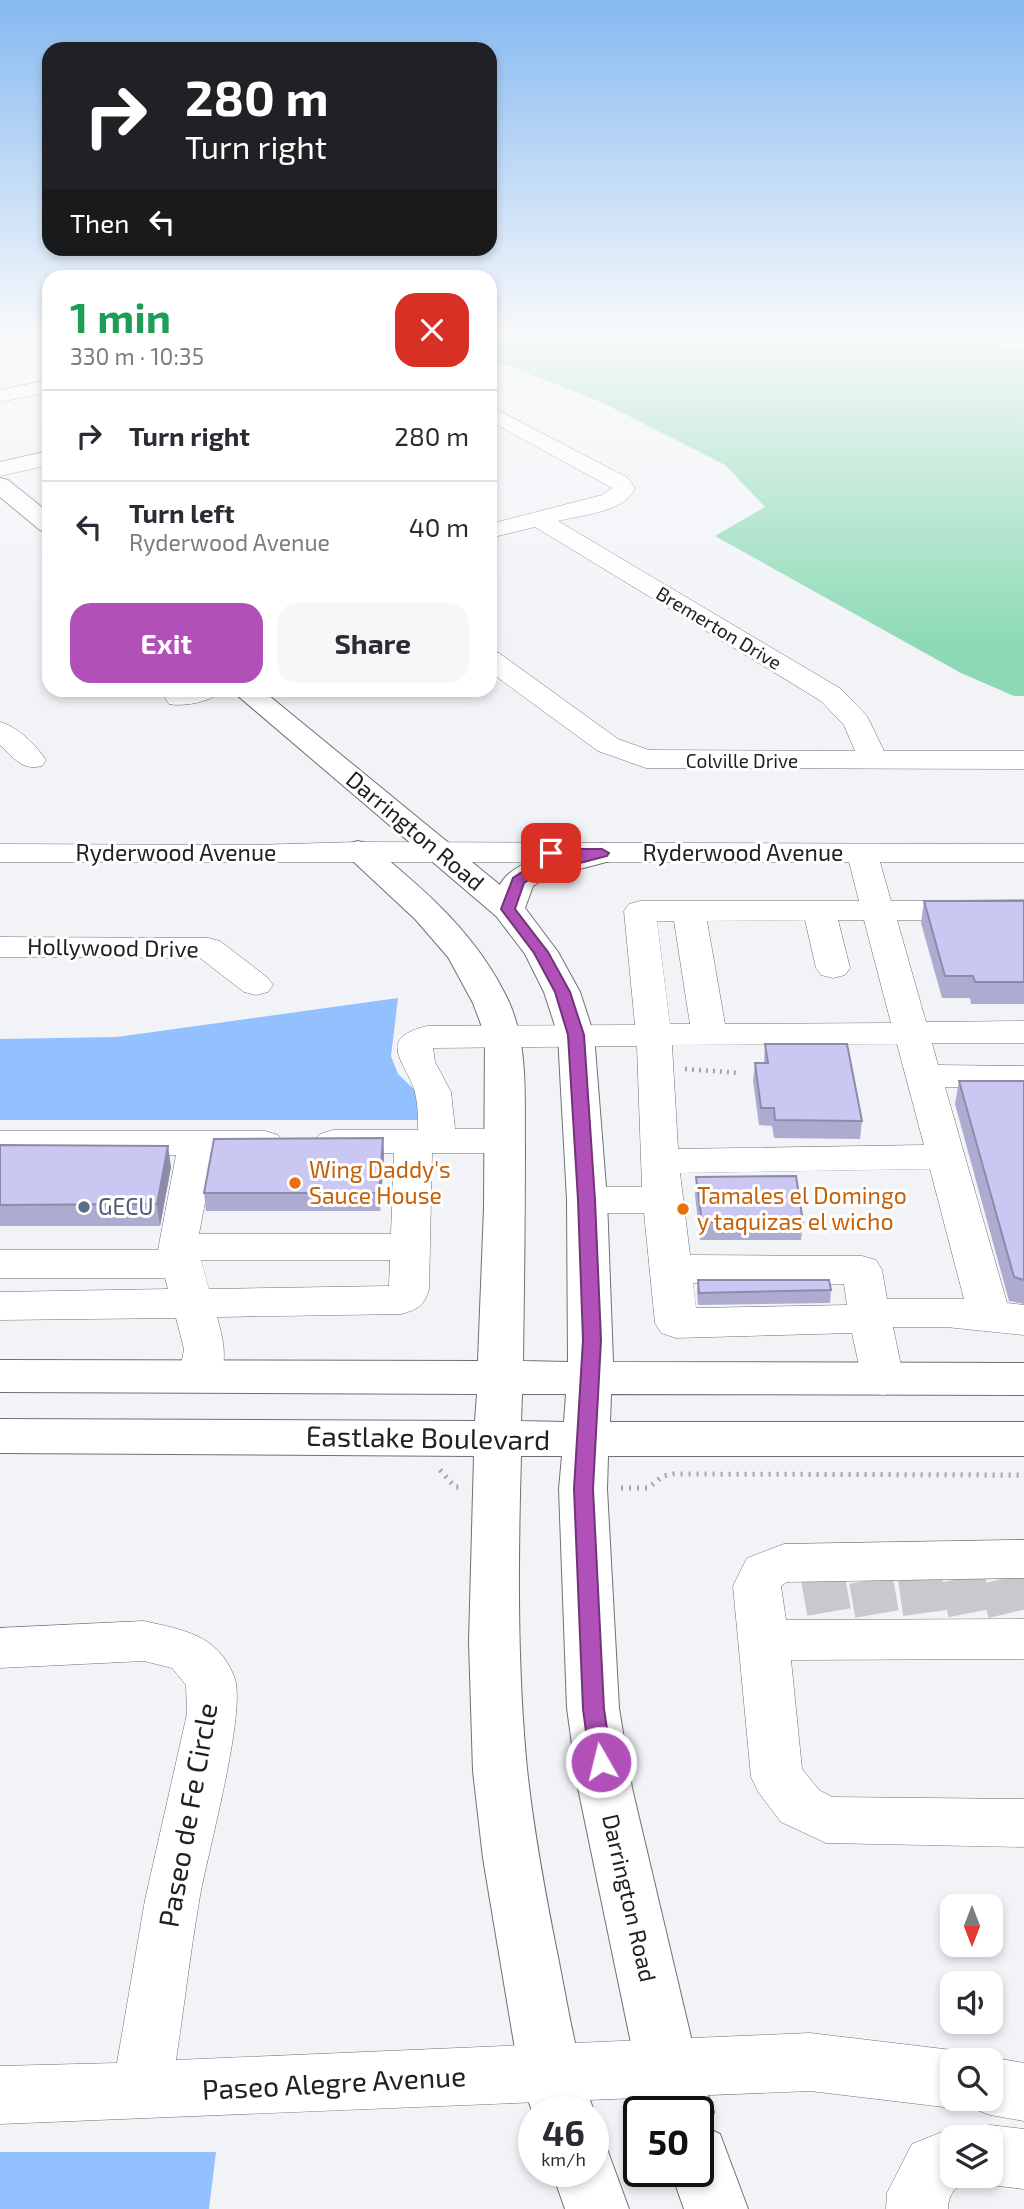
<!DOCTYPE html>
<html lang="en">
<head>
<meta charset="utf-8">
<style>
  :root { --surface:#fff; --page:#f7f7f7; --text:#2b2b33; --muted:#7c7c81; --line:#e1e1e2; --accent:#b050b8 }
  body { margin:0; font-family:"Exo 2",sans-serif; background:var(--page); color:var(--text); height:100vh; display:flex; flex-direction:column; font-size:26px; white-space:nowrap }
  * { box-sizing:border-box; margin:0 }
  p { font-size:23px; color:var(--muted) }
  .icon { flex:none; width:38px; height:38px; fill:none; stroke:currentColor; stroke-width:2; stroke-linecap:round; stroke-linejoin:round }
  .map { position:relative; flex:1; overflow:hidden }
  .drawer { position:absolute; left:42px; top:270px; width:455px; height:427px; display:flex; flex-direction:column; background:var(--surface); border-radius:21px; box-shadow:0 4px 10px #0003 }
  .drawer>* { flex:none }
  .hud { position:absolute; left:42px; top:42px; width:455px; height:214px; border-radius:21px; box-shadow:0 4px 10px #0003; background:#202124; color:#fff; overflow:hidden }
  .needle { width:46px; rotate:180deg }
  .controls { position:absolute; left:940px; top:1894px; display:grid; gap:14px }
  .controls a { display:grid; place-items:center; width:63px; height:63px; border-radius:14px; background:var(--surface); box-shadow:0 4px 10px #0003; font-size:35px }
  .speed { position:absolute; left:518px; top:2096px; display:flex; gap:14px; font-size:35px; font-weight:700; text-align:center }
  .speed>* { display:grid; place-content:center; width:91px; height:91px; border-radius:50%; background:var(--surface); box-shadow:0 4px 10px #0003; line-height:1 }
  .speed small { font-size:18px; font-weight:400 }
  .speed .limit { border:4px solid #111; border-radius:10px; background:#fff; color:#111 }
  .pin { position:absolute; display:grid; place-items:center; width:60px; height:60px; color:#fff; margin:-30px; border-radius:14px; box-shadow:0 4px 10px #0006 }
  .me { position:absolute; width:77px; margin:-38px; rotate:352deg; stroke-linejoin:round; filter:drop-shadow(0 0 5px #0008) }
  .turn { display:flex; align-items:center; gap:24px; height:147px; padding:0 28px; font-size:32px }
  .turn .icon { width:91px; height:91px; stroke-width:2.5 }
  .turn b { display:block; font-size:49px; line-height:60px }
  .then { display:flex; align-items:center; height:66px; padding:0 28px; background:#0003; gap:14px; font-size:26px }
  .round { display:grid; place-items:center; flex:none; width:74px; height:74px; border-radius:21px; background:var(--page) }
  .summary { display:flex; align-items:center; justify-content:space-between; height:119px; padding:0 28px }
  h1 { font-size:42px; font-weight:700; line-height:52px; color:#1e9e55 }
  .button { display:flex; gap:14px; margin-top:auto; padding:14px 28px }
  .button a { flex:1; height:80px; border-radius:21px; background:var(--accent); color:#fff; font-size:28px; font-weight:700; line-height:80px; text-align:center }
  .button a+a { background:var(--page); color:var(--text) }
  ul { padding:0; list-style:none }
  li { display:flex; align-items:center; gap:21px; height:91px; padding:0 28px; border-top:2px solid var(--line) }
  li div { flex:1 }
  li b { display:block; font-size:26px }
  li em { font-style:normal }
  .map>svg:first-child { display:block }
  .green { fill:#8cdab5 }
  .water { fill:#93c0ff }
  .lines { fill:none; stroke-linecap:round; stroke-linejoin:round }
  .minor-tunnel { stroke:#c8c9cd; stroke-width:44; stroke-dasharray:44 22; stroke-linecap:butt }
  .minor-casing { stroke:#707174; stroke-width:1 }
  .major-casing { stroke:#707174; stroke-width:2 }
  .path-far1 { stroke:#a4a5a8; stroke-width:4.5; stroke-dasharray:2 5; stroke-linecap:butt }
  .path { stroke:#a4a5a8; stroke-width:5; stroke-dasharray:2 6; stroke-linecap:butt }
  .minor { fill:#fff; fill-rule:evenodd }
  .major { fill:#fff; fill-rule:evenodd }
  .wall { fill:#aeabd1 }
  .shaded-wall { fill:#8d8baa }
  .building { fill:#cac7f3; stroke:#8d8baa; stroke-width:2 }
  .route { fill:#b050b8; stroke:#723478; stroke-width:2 }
  .food-dot { fill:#e8710a; stroke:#fff; stroke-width:2.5 }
  .service-dot { fill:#5c6f8a; stroke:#fff; stroke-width:2.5 }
  .labels { text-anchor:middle; stroke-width:6; stroke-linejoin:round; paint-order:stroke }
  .far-street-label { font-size:19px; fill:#212123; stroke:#fff }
  .street-label { font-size:23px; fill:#212123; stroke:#fff }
  .food-label { font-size:23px; fill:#c56008; stroke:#fff; text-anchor:start }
  .service-label { font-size:23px; fill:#4e5e75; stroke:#fff; text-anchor:start }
  .near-street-label { font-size:28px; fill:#212123; stroke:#fff }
</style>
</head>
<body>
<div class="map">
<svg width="1024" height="2209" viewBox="0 0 1024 2209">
  <rect width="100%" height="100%" fill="#f2f3f7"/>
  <path class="green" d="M 490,336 L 945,336 L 1024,349 L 1024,696 L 1014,696 L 961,673 L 715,536 L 765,507 L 725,465 L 601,402 L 504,364 L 490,362 Z"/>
  <path class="water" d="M 398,998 L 391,1056 L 398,1074 L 420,1095 L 421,1120 L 0,1120 L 0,1039 L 117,1037 Z
    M 0,2152 L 216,2152 L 209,2209 L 0,2209 Z"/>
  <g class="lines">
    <path class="minor-tunnel" d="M 823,1578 L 829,1612
      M 920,1578 L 925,1613
      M 963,1578 L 970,1613
      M 1002,1579 L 1010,1613
      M 871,1580 L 877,1614"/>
    <defs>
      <path id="minor" d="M 49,380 L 49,392 L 0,402 L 0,390 Z
        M 490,406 L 628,478 L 635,488 C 626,512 581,515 558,521 L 841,689 L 867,716 L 884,751 L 1024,751 L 1024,769 L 646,768 L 598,751 L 490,672 L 490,651 L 499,653 L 618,739 L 649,750 L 855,751 L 844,725 L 821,701 L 535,527 L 490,538 L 490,524 L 602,495 L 612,488 L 490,421 Z
        M 49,451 L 49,465 L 0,476 L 0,462 Z
        M 179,690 L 222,690 C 213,702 183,707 169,704 L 165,698 L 169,692 Z
        M 0,722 C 17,726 36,745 46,760 L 42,766 C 22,771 14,758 0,745 Z
        M 358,842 L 1024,844 L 1024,862 L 880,862 L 891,901 L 1024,900 L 1024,920 L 897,920 L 926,1022 L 1024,1021 L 1024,1043 L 932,1043 L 938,1065 L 1024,1066 L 1024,1088 L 945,1087 L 1007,1303 L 1024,1305 L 1024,1335 L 946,1327 L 893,1327 L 904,1380 L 898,1391 L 883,1395 L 868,1391 L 862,1380 L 852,1333 L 676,1338 L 661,1333 L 655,1323 L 644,1213 L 587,1213 L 573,1209 L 568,1200 L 573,1191 L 587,1187 L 642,1187 L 637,1046 L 433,1048 L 435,1062 L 451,1092 L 455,1129 L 504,1129 L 517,1133 L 523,1141 L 517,1149 L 504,1153 L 432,1153 L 429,1289 C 425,1305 417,1310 401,1314 L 217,1317 C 224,1342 229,1363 215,1387 L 200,1391 L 185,1387 L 179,1376 L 184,1349 L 176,1318 L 0,1320 L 0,1292 L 168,1289 L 165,1278 L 0,1278 L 0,1250 L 158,1250 L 176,1155 L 0,1155 L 0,1131 L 265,1131 L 278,1135 L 284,1143 L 278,1151 L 265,1155 L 214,1155 L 199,1234 L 391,1234 L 394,1153 L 333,1154 L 320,1150 L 314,1142 L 320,1134 L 333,1130 L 418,1130 C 418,1115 418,1100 413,1086 C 400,1056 380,1038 427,1026 L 635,1025 L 624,911 L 629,904 L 640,901 L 859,901 L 849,862 L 0,862 L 0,844 L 252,845 ZM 805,920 L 816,968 L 821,975 L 833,978 L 845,975 L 850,968 L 838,920 L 864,920 L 891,1023 L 725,1024 L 707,921 ZM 657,921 L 674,921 L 690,1024 L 670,1024 ZM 897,1044 L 924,1145 L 678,1149 L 672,1045 ZM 930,1169 L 964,1299 L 887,1299 L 882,1270 L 876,1260 L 862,1256 L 690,1255 L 680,1173 ZM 201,1260 L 390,1260 L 389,1286 L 209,1289 ZM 693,1283 L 844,1284 L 847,1305 L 696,1308 Z
        M 0,937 L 208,938 L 220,941 L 268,978 L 273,985 L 268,992 L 256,995 L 244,992 L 200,958 L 0,957 Z
        M 1024,1540 L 1024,1578 L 787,1582 L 781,1586 L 786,1620 L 1024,1619 L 1024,1659 L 791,1660 L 802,1769 L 819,1790 L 832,1797 L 1024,1799 L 1024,1847 L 826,1843 L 781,1822 L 759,1793 L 751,1777 L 733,1586 L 747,1558 L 784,1544 Z
        M 144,1621 C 183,1630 217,1634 234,1676 C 248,1710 206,1857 199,1902 C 190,1954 184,2008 176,2060 L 810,2033 L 952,2050 L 973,2059 L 952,2060 L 952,2098 L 990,2098 L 990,2060 L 983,2060 L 990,2057 L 1024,2063 L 1024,2121 L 990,2115 L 969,2107 L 967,2102 L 952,2108 L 810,2091 L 0,2124 L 0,2066 L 117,2063 L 145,1900 L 187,1714 L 186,1685 L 172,1668 L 144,1661 L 0,1668 L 0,1628 Z
        M 990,2125 L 1024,2129 L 1024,2189 L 990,2185 L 974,2179 C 958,2187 949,2189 948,2209 L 886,2209 L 887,2193 L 912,2144 L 952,2128 L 968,2134 ZM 952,2137 L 990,2137 L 990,2175 L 952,2175 Z"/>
      <path id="major" d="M 0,478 L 8,480 L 49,513 L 49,532 L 40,530 L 0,497 Z
        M 231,690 L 262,690 L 500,885 C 513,857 574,850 602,843 L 614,846 L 618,853 L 614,860 L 545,878 L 533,886 L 525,908 L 558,952 L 580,992 L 594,1035 L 607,1200 L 613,1362 L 1024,1363 L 1024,1395 L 611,1394 L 610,1422 L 1024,1422 L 1024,1456 L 608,1456 L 607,1489 L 619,1708 L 632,1788 L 698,2067 L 714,2112 L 707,2128 L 720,2134 L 748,2209 L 684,2209 L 671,2172 L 698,2172 L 698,2112 L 652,2112 L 636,2067 L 578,1788 L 567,1708 L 559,1489 L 562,1456 L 521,1456 C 518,1560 517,1665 527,1769 C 534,1834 546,1898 559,1962 C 569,2013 577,2063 594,2112 L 593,2114 L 534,2112 L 534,2117 L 519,2073 L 483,1858 L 473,1771 L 469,1642 L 474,1456 L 0,1453 L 0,1419 L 475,1421 L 477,1394 L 0,1392 L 0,1360 L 478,1361 L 484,1208 L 485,1035 L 473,1003 L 448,957 L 415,919 L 342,851 L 347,844 L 358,841 L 369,844 C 425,890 478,935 509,1002 C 529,1047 524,1100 525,1149 C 525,1220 524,1290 523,1361 L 568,1362 L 567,1200 L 558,1035 L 544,992 L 525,954 L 496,916 ZM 522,1394 L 566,1394 L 564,1422 L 521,1421 Z
        M 593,2144 L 607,2149 L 629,2209 L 565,2209 L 552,2172 L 593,2172 Z"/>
    </defs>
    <use href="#minor" class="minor-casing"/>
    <use href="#major" class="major-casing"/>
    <path class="path-far1" d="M 685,1069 L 739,1073"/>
    <path class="path" d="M 440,1470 L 455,1487 L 461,1487
      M 621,1488 L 648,1488 L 663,1476 L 673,1474 L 1024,1475"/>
    <use href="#minor" class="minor"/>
    <use href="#major" class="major"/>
  </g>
  <path class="wall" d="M 924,901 L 1024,901 L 1024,1004 L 971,1004 L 970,998 L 942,998 L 921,923 Z
    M 765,1044 L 862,1121 L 860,1139 L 774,1138 L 772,1126 L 759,1125 L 753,1081 L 755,1063 L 764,1063 Z
    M 959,1081 L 1024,1081 L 1024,1304 L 1009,1301 L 955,1104 Z
    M 383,1138 L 384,1156 L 380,1211 L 206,1211 L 204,1193 Z
    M 0,1145 L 171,1167 L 160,1226 L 0,1226 Z
    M 696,1177 L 803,1222 L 801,1240 L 700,1240 L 695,1195 Z
    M 698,1280 L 831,1290 L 830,1303 L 698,1305 L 697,1292 Z"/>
  <path class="shaded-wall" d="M 383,1138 L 384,1156 L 380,1211 L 379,1193 Z
    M 168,1146 L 171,1167 L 160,1226 L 157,1204 Z"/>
  <path class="building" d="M 924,901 L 1024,901 L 1024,982 L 975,982 L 973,976 L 945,976 Z
    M 765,1044 L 847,1044 L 862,1121 L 775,1120 L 774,1108 L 761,1108 L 755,1063 L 768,1063 Z
    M 959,1081 L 1024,1081 L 1024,1280 L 1014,1277 Z
    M 383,1138 L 379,1193 L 204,1193 L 214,1139 Z
    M 0,1145 L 168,1146 L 157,1204 L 0,1205 Z
    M 796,1176 L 803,1222 L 702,1222 L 696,1177 Z
    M 698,1280 L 829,1280 L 831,1290 L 699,1293 Z"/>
  <linearGradient id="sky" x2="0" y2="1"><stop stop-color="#86b9f1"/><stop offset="0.52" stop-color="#f9fafb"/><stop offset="1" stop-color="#f9fafb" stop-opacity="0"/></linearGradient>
  <rect width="1024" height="645" fill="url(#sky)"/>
  <path class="route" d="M 551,849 L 602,849 L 609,853 L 607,856 L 538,874 L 524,883 L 515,909 L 548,952 L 570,992 L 584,1035 L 595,1200 L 601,1340 L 593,1489 L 604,1709 L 612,1762 L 609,1769 L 601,1771 L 593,1769 L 590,1762 L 583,1709 L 574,1489 L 583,1340 L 578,1200 L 568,1035 L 555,992 L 534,953 L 501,909 L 513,878 L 528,868 L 571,857 L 546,856 L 546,850 Z"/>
  <g class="food-dot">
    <circle cx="295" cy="1183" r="7"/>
    <circle cx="683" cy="1209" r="7"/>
  </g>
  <circle class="service-dot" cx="84" cy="1207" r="7"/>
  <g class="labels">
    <g class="far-street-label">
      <text transform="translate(719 628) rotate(31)" y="7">Bremerton Drive</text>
      <text x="742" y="768">Colville Drive</text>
    </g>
    <g class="street-label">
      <text transform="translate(415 831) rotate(40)" y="8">Darrington Road</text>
      <text x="176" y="861">Ryderwood Avenue</text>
      <text x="743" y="861">Ryderwood Avenue</text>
      <text transform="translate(113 948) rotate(1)" y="8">Hollywood Drive</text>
      <text transform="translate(629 1898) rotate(77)" y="8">Darrington Road</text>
    </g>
    <g class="food-label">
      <text x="309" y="1178">Wing Daddy's<tspan x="309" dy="26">Sauce House</tspan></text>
      <text x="697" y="1204">Tamales el Domingo<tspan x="697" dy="26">y taquizas el wicho</tspan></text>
    </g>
    <g class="service-label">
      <text x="98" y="1215">GECU</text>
    </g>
    <g class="near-street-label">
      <text transform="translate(428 1438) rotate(1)" y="10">Eastlake Boulevard</text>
      <text transform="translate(188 1815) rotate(-80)" y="10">Paseo de Fe Circle</text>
      <text transform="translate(334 2083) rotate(-3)" y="10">Paseo Alegre Avenue</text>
    </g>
  </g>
</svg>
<div class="controls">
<a><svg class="needle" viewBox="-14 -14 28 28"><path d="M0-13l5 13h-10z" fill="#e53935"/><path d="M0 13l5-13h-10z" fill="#7c7c81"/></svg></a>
<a><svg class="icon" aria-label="sound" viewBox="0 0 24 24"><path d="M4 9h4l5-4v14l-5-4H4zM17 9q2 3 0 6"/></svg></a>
<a><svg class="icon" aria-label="search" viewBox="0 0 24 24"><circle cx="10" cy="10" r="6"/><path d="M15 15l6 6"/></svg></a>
<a><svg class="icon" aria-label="layers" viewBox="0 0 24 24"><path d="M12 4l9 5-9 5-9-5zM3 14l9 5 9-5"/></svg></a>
</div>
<div class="speed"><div>46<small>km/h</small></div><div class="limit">50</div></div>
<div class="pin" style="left:551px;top:853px;background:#d93025"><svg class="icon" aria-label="arrive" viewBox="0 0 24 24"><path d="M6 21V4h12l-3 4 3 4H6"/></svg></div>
<svg class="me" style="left:601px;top:1762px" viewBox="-20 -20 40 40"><circle r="17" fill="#b050b8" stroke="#fff" stroke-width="3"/><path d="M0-11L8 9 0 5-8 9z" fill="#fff"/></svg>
<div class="hud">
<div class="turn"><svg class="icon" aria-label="right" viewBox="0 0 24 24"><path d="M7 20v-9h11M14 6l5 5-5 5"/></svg><div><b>280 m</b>Turn right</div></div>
<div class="then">Then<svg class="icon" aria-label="left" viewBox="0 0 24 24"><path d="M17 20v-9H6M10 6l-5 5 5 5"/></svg></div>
</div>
<section class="drawer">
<div class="summary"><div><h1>1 min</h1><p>330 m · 10:35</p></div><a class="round" style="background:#d93025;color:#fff"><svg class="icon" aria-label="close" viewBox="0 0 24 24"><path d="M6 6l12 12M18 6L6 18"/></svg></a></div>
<ul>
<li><svg class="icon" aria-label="right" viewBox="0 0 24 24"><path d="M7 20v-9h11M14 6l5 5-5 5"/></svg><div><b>Turn right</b></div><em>280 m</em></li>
<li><svg class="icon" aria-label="left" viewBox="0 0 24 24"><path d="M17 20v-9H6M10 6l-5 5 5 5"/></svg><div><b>Turn left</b><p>Ryderwood Avenue</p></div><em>40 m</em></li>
</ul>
<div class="button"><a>Exit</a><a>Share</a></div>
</section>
</div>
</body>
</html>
